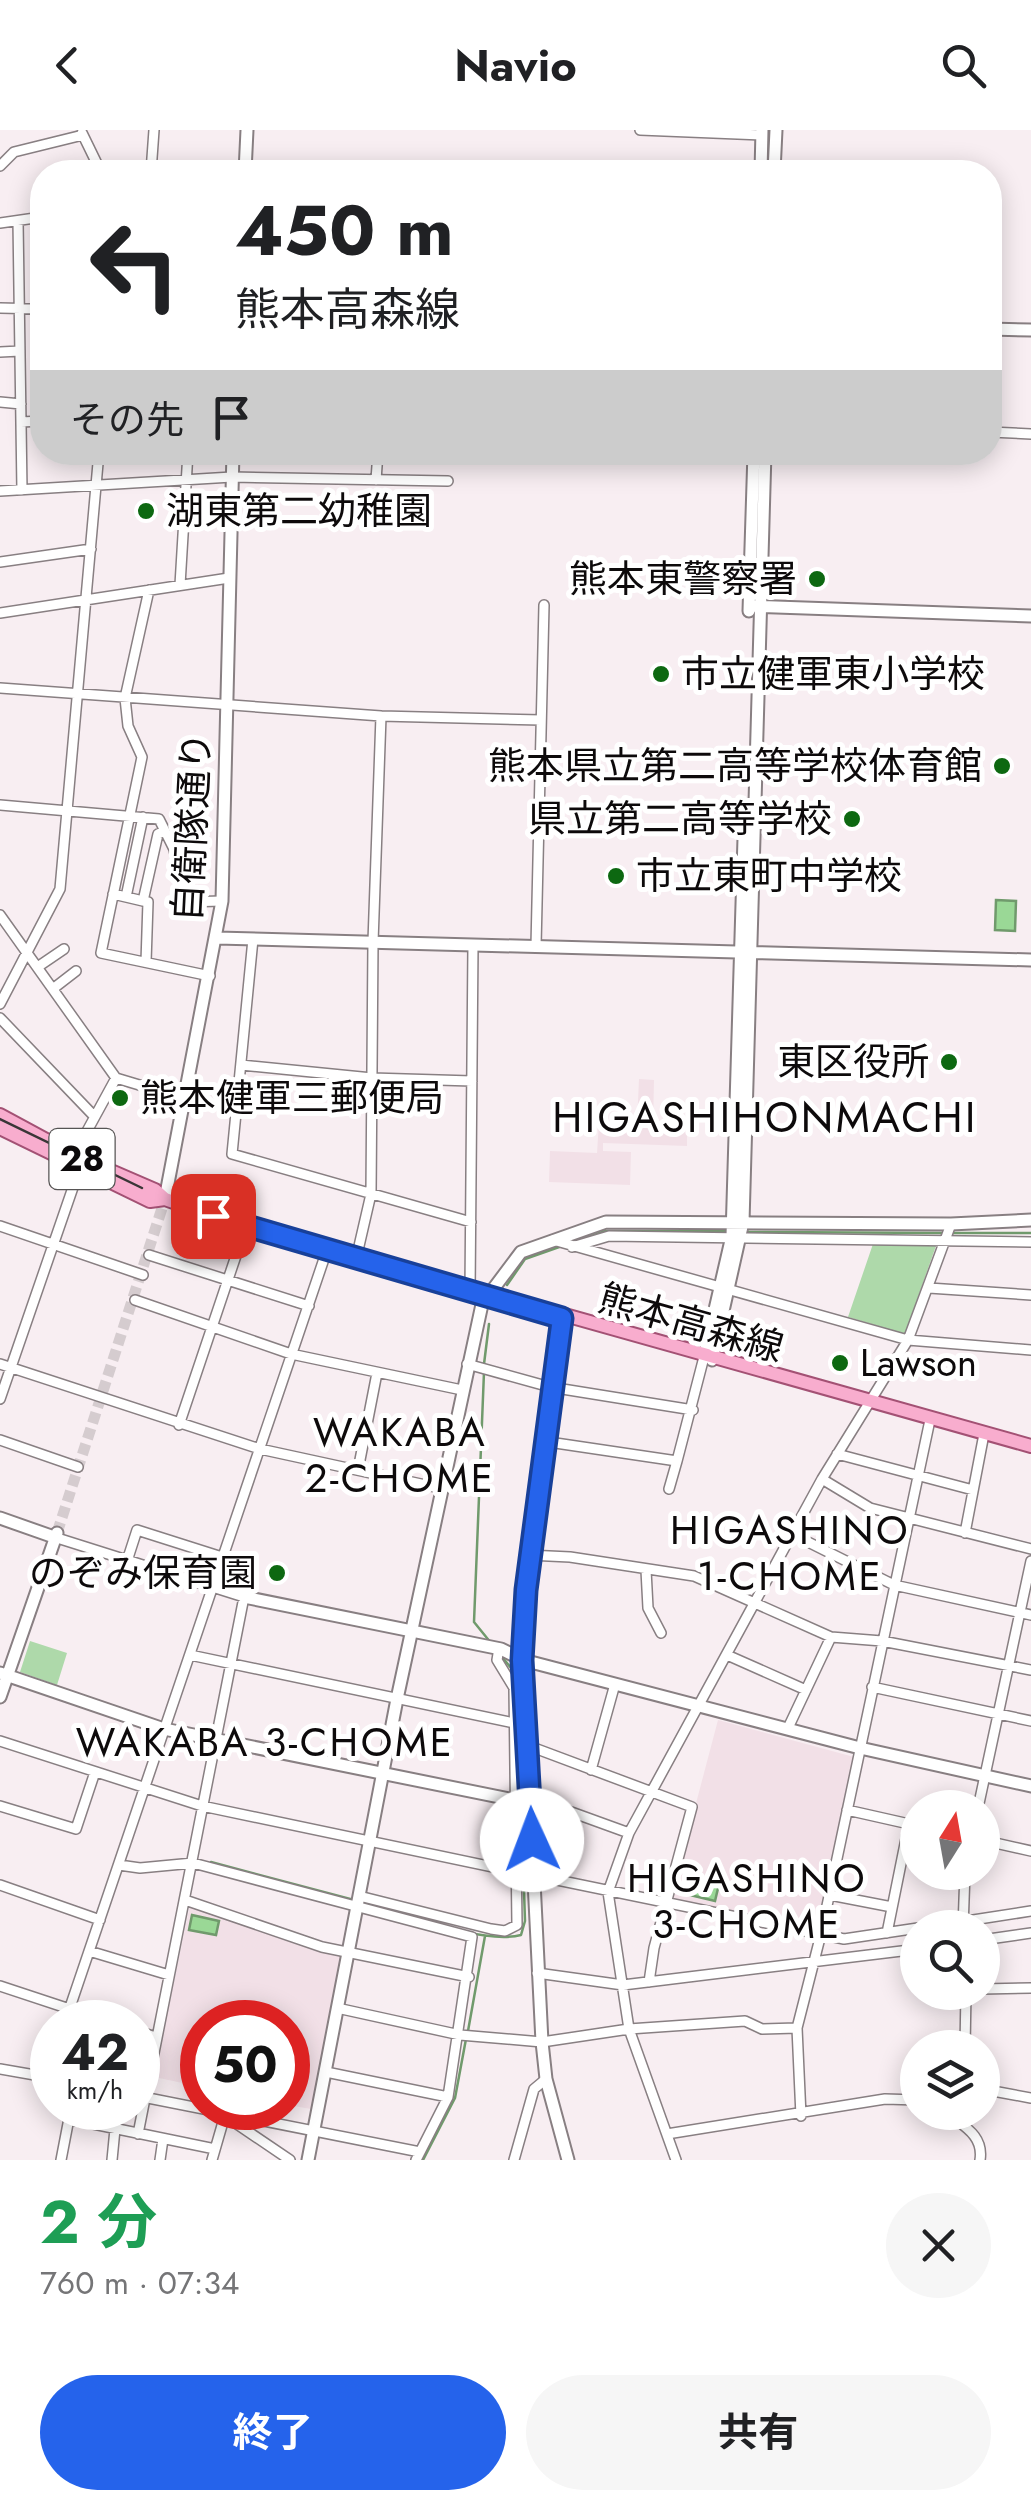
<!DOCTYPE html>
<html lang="ja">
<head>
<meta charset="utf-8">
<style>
  :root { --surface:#fff; --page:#f6f6f6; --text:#202124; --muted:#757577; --accent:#2563eb }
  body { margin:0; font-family:Jost,"Noto Sans JP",sans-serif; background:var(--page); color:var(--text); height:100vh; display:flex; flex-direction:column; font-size:38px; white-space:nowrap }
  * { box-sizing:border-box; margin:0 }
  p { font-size:32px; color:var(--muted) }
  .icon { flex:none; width:55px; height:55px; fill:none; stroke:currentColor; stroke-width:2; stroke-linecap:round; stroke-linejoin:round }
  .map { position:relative; height:2030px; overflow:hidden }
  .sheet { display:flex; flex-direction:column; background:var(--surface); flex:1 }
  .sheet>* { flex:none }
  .top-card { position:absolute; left:30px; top:30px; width:972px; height:305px; border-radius:40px; box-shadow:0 5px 25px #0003; background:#fff; color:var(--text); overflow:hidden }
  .needle { width:65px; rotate:11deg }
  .buttons { position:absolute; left:900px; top:1660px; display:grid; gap:20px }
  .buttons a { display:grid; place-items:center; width:100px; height:100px; border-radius:50%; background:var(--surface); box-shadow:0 5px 25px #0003; font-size:50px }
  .speed { position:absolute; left:30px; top:1870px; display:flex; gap:20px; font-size:50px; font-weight:700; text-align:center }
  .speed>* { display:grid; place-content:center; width:130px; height:130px; border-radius:50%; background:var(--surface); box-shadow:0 5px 25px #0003; line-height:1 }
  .speed small { font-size:25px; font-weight:400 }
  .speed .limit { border:15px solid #d22; background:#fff; color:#111 }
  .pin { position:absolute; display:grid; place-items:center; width:85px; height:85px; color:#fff; margin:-42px; border-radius:20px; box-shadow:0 5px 15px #0006 }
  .me { position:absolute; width:110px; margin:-55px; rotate:358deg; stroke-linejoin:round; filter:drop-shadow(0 0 8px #0008) }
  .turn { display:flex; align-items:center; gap:35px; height:210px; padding:0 40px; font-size:45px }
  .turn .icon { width:130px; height:130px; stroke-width:2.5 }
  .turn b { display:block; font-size:70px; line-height:85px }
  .then { display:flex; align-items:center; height:95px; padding:0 40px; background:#0003; gap:20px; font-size:38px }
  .round { display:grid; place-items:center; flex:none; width:105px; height:105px; border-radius:52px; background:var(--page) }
  .headline { display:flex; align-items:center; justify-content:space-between; height:170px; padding:0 40px }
  h1 { font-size:60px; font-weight:700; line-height:75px; color:#1e9e55 }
  .primary-button { display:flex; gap:20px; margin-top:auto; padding:20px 40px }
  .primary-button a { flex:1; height:115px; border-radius:60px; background:var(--accent); color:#fff; font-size:40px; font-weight:700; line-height:115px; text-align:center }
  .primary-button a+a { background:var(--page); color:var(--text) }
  header { display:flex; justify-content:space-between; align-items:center; height:130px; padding:0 40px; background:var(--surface); font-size:45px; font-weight:700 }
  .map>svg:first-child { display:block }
  .built { fill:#f2e0e7 }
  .green { fill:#aed9aa }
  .water { fill:#9ad896; stroke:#709a6c; stroke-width:2.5 }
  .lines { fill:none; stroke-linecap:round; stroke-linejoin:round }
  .stream { stroke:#709a6c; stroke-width:2.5 }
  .secondary-tunnel { stroke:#d5cccf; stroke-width:11; stroke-dasharray:11 5.5; stroke-linecap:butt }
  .street-casing { stroke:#887f82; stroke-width:12 }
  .secondary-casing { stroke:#887f82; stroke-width:15 }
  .primary-casing { stroke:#a35174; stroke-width:16 }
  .street { stroke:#fff; stroke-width:9 }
  .secondary { stroke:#fff; stroke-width:11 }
  .primary { stroke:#f8adce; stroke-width:12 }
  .tram { stroke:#3a3637; stroke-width:2.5 }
  .route-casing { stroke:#184099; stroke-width:25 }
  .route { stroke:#2563eb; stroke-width:18 }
  .poi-dot { fill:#0d6811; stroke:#fff; stroke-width:4 }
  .labels { text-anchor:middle; stroke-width:10; stroke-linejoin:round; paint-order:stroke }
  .shield { fill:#fff; stroke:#565454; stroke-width:2.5 }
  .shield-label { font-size:35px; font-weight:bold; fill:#0d0a0b }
  .poi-label { font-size:38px; fill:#0d0a0b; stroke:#fff; text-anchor:start }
  .street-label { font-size:38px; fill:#0d0a0b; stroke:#fff }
  .neighbourhood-label { font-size:40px; letter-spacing:2.5px; fill:#0d0a0b; stroke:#fff }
  .quarter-label { font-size:42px; letter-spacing:2.5px; fill:#0d0a0b; stroke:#fff }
</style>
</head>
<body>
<header><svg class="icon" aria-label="back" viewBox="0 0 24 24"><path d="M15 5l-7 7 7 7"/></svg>Navio<svg class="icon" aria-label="search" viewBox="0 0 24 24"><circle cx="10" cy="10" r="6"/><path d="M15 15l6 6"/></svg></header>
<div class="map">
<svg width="1031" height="2030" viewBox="0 0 1031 2030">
  <rect width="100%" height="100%" fill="#f8eef2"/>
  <path class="built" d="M 639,949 L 654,950 L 653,995 L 687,997 L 687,1016 L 603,1013 L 603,1021 L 631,1022 L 630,1055 L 549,1052 L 550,1021 L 597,1023 L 599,992 L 637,993 Z
    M 718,1590 L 854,1627 L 816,1799 L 671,1768 Z
    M 190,1775 L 341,1825 L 311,1979 L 288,1975 L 288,1892 L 202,1892 L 202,1957 L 154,1947 Z"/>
  <path class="green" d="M 874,1111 L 937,1113 L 905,1204 L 848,1187 Z
    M 30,1511 L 67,1523 L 57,1555 L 20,1542 Z"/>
  <path class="water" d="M 996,770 L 1016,771 L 1015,801 L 995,800 Z
    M 691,1746 L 719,1754 L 715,1771 L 686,1764 Z
    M 192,1785 L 219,1791 L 216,1805 L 189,1800 Z"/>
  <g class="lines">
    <path class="stream" d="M 748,1102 L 945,1103
      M 953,1103 L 1031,1103
      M 575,1112 L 605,1101 L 730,1101
      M 507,1155 L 525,1129 L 562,1116
      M 484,1234 L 489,1194
      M 484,1242 L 474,1492 L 491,1513
      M 502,1527 L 516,1544 L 517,1554
      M 211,1732 L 354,1770
      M 362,1772 C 403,1783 482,1815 521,1805 L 525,1791 L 519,1607
      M 468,1901 L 485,1806
      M 423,2030 L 455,1968 L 466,1909"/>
    <path class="secondary-tunnel" d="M 57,1403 L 165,1069"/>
    <defs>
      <path id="street" d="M 640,0 L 762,5
        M 82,3 L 101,42
        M 0,36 L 14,22 L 83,5
        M 151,42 L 154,0
        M 18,91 L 22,360
        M 0,93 L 42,87
        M 0,178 L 42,179
        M 0,222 L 20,221
        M 0,272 L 21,274
        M 21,292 L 42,291
        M 990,302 L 1031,304
        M 376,350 L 378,322
        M 0,361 L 232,347 L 448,351
        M 0,432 L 91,419
        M 180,455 L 188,322
        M 149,460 L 125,568 L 128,596 L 142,627 L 101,823 L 210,846
        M 0,483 L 229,448
        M 0,558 L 381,586
        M 0,675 L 159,689 L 174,719 L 185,772 L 222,771
        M 113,764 L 126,767 L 143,687
        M 126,767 L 143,771 L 158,704 L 165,701
        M 143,771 L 148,772 L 146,832
        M 0,785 L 116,948 L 186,969
        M 253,809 L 232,1024 L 471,1092
        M 536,816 L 544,475
        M 39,836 L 64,819
        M 54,858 L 76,841
        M 0,874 L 60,759 L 99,322
        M 0,888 L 94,986
        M 241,935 L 372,948 L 472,951
        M 0,1096 L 143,1145
        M 553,1110 L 908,1210 L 1031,1220
        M 572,1117 L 609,1106 L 1031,1112
        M 149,1125 L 309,1176
        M 356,1129 L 371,1064 L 373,812 L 381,586 L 541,590
        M 929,1158 L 1031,1165
        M 470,1162 L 473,815
        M 135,1170 L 291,1224 L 462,1260
        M 0,1234 L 260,1319 L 444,1359
        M 467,1234 L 550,1257 L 693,1280
        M 0,1269 L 79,1040 L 74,1025 L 116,948
        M 179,1295 L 246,1096
        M 0,1310 L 78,1337
        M 542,1311 L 677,1331 L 704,1227
        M 837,1324 L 973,1360
        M 358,1340 L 377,1243
        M 822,1349 L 870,1378 L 1031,1419
        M 669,1359 L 677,1331
        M 965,1403 L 984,1304
        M 792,1404 L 894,1455 L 1031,1485
        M 54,1407 L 244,1467 L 138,2004
        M 528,1425 L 570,1427 L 694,1446 L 831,1507 L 882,1511 L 1031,1540
        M 127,1431 L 137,1400 L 222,1427
        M 646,1440 L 648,1478 L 661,1503
        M 190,1525 L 514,1593
        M 727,1525 L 806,1560
        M 872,1557 L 1031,1591
        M 788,1598 L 831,1507
        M 0,1611 L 202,1676 L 517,1742
        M 529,1616 L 692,1677 L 654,1818 L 649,1852
        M 591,1640 L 615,1554
        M 531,1674 L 560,1678 L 629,1703
        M 0,1676 L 76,1699 L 95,1642
        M 978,1678 L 1031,1431
        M 847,1680 L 918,1696
        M 982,1710 L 1031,1721
        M 119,1735 L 140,1738 L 193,1733 L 472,1807 L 448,1967 L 416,2030
        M 533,1745 L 844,1809 L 918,1798
        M 0,1755 L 100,1790
        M 830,1765 L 892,1777
        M 359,1766 L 491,1799 L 505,1801 L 517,1795 L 514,1558 L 497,1530 L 499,1518
        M 185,1770 L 322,1817 L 469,1847
        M 921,1798 L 1031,1781
        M 963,1798 L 965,1742
        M 887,1803 L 909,1694
        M 982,1810 L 1031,1803
        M 89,1821 L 169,1845
        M 537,1843 L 623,1855 L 918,1819
        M 0,1856 L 109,1892
        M 982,1859 L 1031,1858
        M 337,1878 L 460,1905 L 542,1912 L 629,1899 L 745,1891 L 762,1899 L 797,1898
        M 65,1892 L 327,1120
        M 138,1901 L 155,1907
        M 965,1918 L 966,1862
        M 0,1939 L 52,1948
        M 326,1942 L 448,1967
        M 982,1959 L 1031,1968
        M 138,1966 L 420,2022
        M 946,1982 C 963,1996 984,2005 980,2030
        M 801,1986 L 797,1898 L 821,1804 L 930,1290
        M 69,1989 L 215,2019
        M 231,1990 L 290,2030
        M 667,2004 L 885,1969 L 918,1970
        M 61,2030 L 71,1978
        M 112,2030 L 115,1999
        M 160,2030 L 163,2009
        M 212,2030 L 225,1985
        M 514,2030 L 534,1959 L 546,1949
        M 676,2030 L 629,1899 L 608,1762 L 629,1703 L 822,1349 L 908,1210 L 951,1094"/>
      <path id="secondary" d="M 245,42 L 247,0
        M 761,42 L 762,0
        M 774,42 L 776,0
        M 990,199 L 1031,200
        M 750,476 L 1031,486
        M 749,481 L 754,322
        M 217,808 L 1031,830
        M 165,1069 L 222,771 L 233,322
        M 488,1166 L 521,1122 L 606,1092 L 951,1094 L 1031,1090
        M 562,1187 L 528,1425 L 523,1530 L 542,1912 L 546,1949 L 568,2030
        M 704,1227 L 732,1106 L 745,675
        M 712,1230 L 743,1092 L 765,322
        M 0,1388 L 54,1407
        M 244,1467 L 501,1519 L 523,1530 L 860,1618 L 1031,1656
        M 0,1543 L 164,1599 L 514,1670
        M 0,1567 L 57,1403
        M 308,2030 L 397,1569 L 484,1165"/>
      <path id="primary" d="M 0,985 L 74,1025 L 155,1060 L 165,1069 L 213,1086 L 1031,1316
        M 0,998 L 150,1071 L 165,1069"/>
    </defs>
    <use href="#street" class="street-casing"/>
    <use href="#secondary" class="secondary-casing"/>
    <use href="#primary" class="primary-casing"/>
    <use href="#street" class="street"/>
    <use href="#secondary" class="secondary"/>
    <use href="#primary" class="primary"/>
    <path class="tram" d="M 0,989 L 142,1058"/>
  </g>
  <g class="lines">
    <defs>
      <path id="route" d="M 213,1086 L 562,1188 L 526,1460 L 522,1530 L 532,1710"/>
    </defs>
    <use href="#route" class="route-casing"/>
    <use href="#route" class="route"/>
  </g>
  <g class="poi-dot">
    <circle cx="146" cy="381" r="10"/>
    <circle cx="817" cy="449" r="10"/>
    <circle cx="661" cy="544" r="10"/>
    <circle cx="1002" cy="636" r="10"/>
    <circle cx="852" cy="689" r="10"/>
    <circle cx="616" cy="746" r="10"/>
    <circle cx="949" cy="932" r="10"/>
    <circle cx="120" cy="968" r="10"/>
    <circle cx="840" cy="1233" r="10"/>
    <circle cx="277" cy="1443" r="10"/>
  </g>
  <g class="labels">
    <rect class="shield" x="49.5" y="999" width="65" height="60" rx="8"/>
    <g class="shield-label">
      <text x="82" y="1041">28</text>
    </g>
    <g class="poi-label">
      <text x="166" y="394">湖東第二幼稚園</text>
      <text x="797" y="462" text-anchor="end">熊本東警察署</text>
      <text x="681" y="557">市立健軍東小学校</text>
      <text x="982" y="649" text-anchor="end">熊本県立第二高等学校体育館</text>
      <text x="832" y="702" text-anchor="end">県立第二高等学校</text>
      <text x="636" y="759">市立東町中学校</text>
      <text x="929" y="945" text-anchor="end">東区役所</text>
      <text x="140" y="981">熊本健軍三郵便局</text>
      <text x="860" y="1246">Lawson</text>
      <text x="257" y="1456" text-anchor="end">のぞみ保育園</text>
    </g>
    <g class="street-label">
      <text transform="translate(192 697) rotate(-87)" y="13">自衛隊通り</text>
      <text transform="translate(691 1193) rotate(16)" y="13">熊本高森線</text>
    </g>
    <g class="neighbourhood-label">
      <text x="400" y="1316">WAKABA<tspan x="400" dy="46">2-CHOME</tspan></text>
      <text x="790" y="1414">HIGASHINO<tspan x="790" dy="46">1-CHOME</tspan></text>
      <text x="265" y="1626">WAKABA 3-CHOME</text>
      <text x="747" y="1762">HIGASHINO<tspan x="747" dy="46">3-CHOME</tspan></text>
    </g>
    <g class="quarter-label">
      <text x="765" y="1002">HIGASHIHONMACHI</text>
    </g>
  </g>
</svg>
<div class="buttons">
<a><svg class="needle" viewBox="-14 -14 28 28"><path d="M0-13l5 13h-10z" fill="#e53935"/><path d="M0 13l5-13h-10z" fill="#757577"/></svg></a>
<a><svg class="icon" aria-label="search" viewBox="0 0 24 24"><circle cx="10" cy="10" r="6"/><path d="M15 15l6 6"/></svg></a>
<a><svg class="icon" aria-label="layers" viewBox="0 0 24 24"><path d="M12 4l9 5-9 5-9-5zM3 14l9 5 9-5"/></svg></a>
</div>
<div class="speed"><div>42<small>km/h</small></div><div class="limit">50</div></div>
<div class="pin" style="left:213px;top:1086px;background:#d93025"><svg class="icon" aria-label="arrive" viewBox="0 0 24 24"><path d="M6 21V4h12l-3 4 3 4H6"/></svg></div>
<svg class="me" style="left:532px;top:1710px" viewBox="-20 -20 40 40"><circle r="19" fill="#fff"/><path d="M0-13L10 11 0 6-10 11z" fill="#2563eb"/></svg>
<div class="top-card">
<div class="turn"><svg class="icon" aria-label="left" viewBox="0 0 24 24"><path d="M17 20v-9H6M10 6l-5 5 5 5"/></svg><div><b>450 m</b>熊本高森線</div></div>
<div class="then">その先<svg class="icon" aria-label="arrive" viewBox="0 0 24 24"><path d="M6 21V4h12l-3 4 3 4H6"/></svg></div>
</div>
</div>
<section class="sheet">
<div class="headline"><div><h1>2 分</h1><p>760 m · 07:34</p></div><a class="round"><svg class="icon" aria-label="close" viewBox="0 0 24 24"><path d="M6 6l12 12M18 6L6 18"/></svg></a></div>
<div class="primary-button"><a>終了</a><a>共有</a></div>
</section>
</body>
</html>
